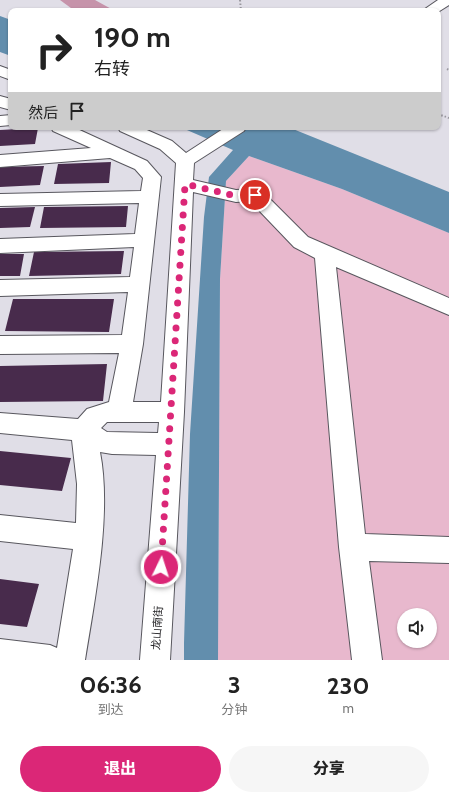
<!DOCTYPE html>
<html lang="zh">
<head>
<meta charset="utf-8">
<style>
  :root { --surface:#fff; --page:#f6f6f6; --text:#222; --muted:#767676; --accent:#db2777 }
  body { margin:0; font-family:Cabin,"Noto Sans SC",sans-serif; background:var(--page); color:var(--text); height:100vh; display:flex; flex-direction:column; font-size:15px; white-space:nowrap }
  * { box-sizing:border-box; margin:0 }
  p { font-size:13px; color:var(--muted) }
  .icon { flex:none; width:22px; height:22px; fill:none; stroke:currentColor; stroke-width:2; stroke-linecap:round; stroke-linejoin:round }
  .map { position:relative; height:660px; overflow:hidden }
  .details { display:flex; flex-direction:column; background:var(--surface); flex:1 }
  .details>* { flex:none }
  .hud { position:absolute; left:8px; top:8px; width:433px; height:122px; border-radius:8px; box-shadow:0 1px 3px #0004; background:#fff; color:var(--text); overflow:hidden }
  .fabs { position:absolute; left:397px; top:608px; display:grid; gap:8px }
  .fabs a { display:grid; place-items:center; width:40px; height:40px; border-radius:50%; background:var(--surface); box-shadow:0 1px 3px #0004; font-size:20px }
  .pin { position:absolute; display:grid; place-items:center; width:34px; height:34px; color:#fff; margin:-17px; border:2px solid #fff; border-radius:50%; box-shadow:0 1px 4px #0007 }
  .me { position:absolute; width:44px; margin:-22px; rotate:4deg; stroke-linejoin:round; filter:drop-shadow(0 0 3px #0008) }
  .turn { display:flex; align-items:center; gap:14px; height:84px; padding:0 20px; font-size:18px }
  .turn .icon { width:52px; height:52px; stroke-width:2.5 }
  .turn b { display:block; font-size:28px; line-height:34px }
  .then { display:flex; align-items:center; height:38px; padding:0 20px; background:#0003; gap:8px; font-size:15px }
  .eta { display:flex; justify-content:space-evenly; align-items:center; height:68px; text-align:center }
  .eta b { font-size:24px; font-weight:800; line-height:28px }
  .button { display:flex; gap:8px; margin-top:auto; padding:8px 20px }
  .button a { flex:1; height:46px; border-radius:24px; background:var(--accent); color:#fff; font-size:16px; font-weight:800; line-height:46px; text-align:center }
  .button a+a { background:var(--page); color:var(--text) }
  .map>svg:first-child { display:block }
  .green { fill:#e8b8cd; fill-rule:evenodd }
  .forest { fill:#c693aa }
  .water { fill:#628ead }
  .building { fill:#482b4c }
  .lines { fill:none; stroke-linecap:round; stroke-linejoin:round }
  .minor-casing { stroke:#58575e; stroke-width:2 }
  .path { stroke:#99979e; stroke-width:2; stroke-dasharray:1.5 2; stroke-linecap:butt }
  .minor { fill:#fff; fill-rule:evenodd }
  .route { stroke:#db2777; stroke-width:7; stroke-dasharray:0 12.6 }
  .labels { text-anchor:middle; stroke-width:4; stroke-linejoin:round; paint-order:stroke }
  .street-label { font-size:11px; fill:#232225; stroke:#fff }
</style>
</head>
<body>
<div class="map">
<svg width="449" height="660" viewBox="0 0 449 660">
  <rect width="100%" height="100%" fill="#e0dee7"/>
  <path class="green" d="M 249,156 L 342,189 L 449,233 L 449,660 L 218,660 L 220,279 L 226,181 ZM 404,615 L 430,615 L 430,641 L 404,641 Z"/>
  <path class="forest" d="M 60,0 L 95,0 L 115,11 L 75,11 Z"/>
  <path class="water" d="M 0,16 L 11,20 L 11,56 L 0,52 Z
    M 180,127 L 288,127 L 449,192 L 449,233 L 342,189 L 249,156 L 226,181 L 220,279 L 218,660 L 184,660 L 184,643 L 190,434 L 204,217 L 209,177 L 233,150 Z"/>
  <path class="building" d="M 38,128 L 35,144 L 0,146 L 0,130 Z
    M 111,162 L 109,183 L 54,184 L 58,164 Z
    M 44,166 L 40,185 L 0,187 L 0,167 Z
    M 128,206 L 126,227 L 40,228 L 44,207 Z
    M 35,207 L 30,227 L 0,228 L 0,208 Z
    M 124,251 L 121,274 L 29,276 L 34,252 Z
    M 0,254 L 24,254 L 20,276 L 0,276 Z
    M 13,299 L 114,299 L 109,332 L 5,331 Z
    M 107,364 L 103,401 L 0,402 L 0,366 Z
    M 0,451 L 71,458 L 62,491 L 0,485 Z
    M 0,579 L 39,584 L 27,627 L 0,624 Z"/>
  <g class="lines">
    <defs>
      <path id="minor" d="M 438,0 L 449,0 L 449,5 L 438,12 L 422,11 Z
        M 0,66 L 11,70 L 11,80 L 0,76 Z
        M 0,96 L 11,99 L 11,110 L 0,107 Z
        M 11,115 L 11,125 L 0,126 L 0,116 Z
        M 51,127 L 73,127 L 147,161 L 161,177 L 143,344 L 133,402 L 161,402 L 176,163 L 160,149 L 120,131 L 118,127 L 140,127 L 172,141 L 186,153 L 226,127 L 246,127 L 244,131 L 194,163 L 193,180 L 236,190 L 255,189 L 262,191 L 308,237 L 449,298 L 449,315 L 336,267 L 365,534 L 449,537 L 449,563 L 369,561 L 382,660 L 352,660 L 339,547 L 315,258 L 294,247 L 250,201 L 236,202 L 193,192 L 184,412 L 170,660 L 140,660 L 156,455 L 112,454 L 100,452 C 112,513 95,598 85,660 L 0,660 L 0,639 L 50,645 L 57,648 L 73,549 L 0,541 L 0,515 L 76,523 L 77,484 L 72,440 L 0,433 L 0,413 L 78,419 L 87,409 L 109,402 L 119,353 L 0,354 L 0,336 L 122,335 L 128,292 L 0,296 L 0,280 L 130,277 L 134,247 L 0,253 L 0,239 L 135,234 L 139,203 L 0,206 L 0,194 L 141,191 L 143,178 L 135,169 L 110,158 L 0,167 L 0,155 L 91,148 L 53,131 ZM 107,422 L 159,422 L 158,433 L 107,432 L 101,428 Z"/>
    </defs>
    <use href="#minor" class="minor-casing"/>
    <path class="path" d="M 240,0 L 241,11
      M 447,69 L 449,70
      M 438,114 L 449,118"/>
    <use href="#minor" class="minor"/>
  </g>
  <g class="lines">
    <path class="route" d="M 161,567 L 185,185 L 194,186 L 236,196 L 255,195"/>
  </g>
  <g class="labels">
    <g class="street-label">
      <text transform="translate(157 628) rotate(-86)" y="4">龙山南街</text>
    </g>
  </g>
</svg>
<div class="fabs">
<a><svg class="icon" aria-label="sound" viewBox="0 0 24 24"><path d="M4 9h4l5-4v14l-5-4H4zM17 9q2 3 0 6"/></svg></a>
</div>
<div class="pin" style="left:255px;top:195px;background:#d93025"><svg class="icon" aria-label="arrive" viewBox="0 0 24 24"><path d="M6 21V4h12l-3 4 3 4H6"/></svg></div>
<svg class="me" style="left:161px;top:567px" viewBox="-20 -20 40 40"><circle r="17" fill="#db2777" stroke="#fff" stroke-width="3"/><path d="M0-11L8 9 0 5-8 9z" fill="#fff"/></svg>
<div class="hud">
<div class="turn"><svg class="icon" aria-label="right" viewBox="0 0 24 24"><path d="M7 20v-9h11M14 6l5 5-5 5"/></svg><div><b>190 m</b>右转</div></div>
<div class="then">然后<svg class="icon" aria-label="arrive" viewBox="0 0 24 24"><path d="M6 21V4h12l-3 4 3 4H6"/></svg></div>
</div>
</div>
<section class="details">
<div class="eta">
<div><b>06:36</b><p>到达</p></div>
<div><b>3</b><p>分钟</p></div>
<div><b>230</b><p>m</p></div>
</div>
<div class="button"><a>退出</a><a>分享</a></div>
</section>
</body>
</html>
